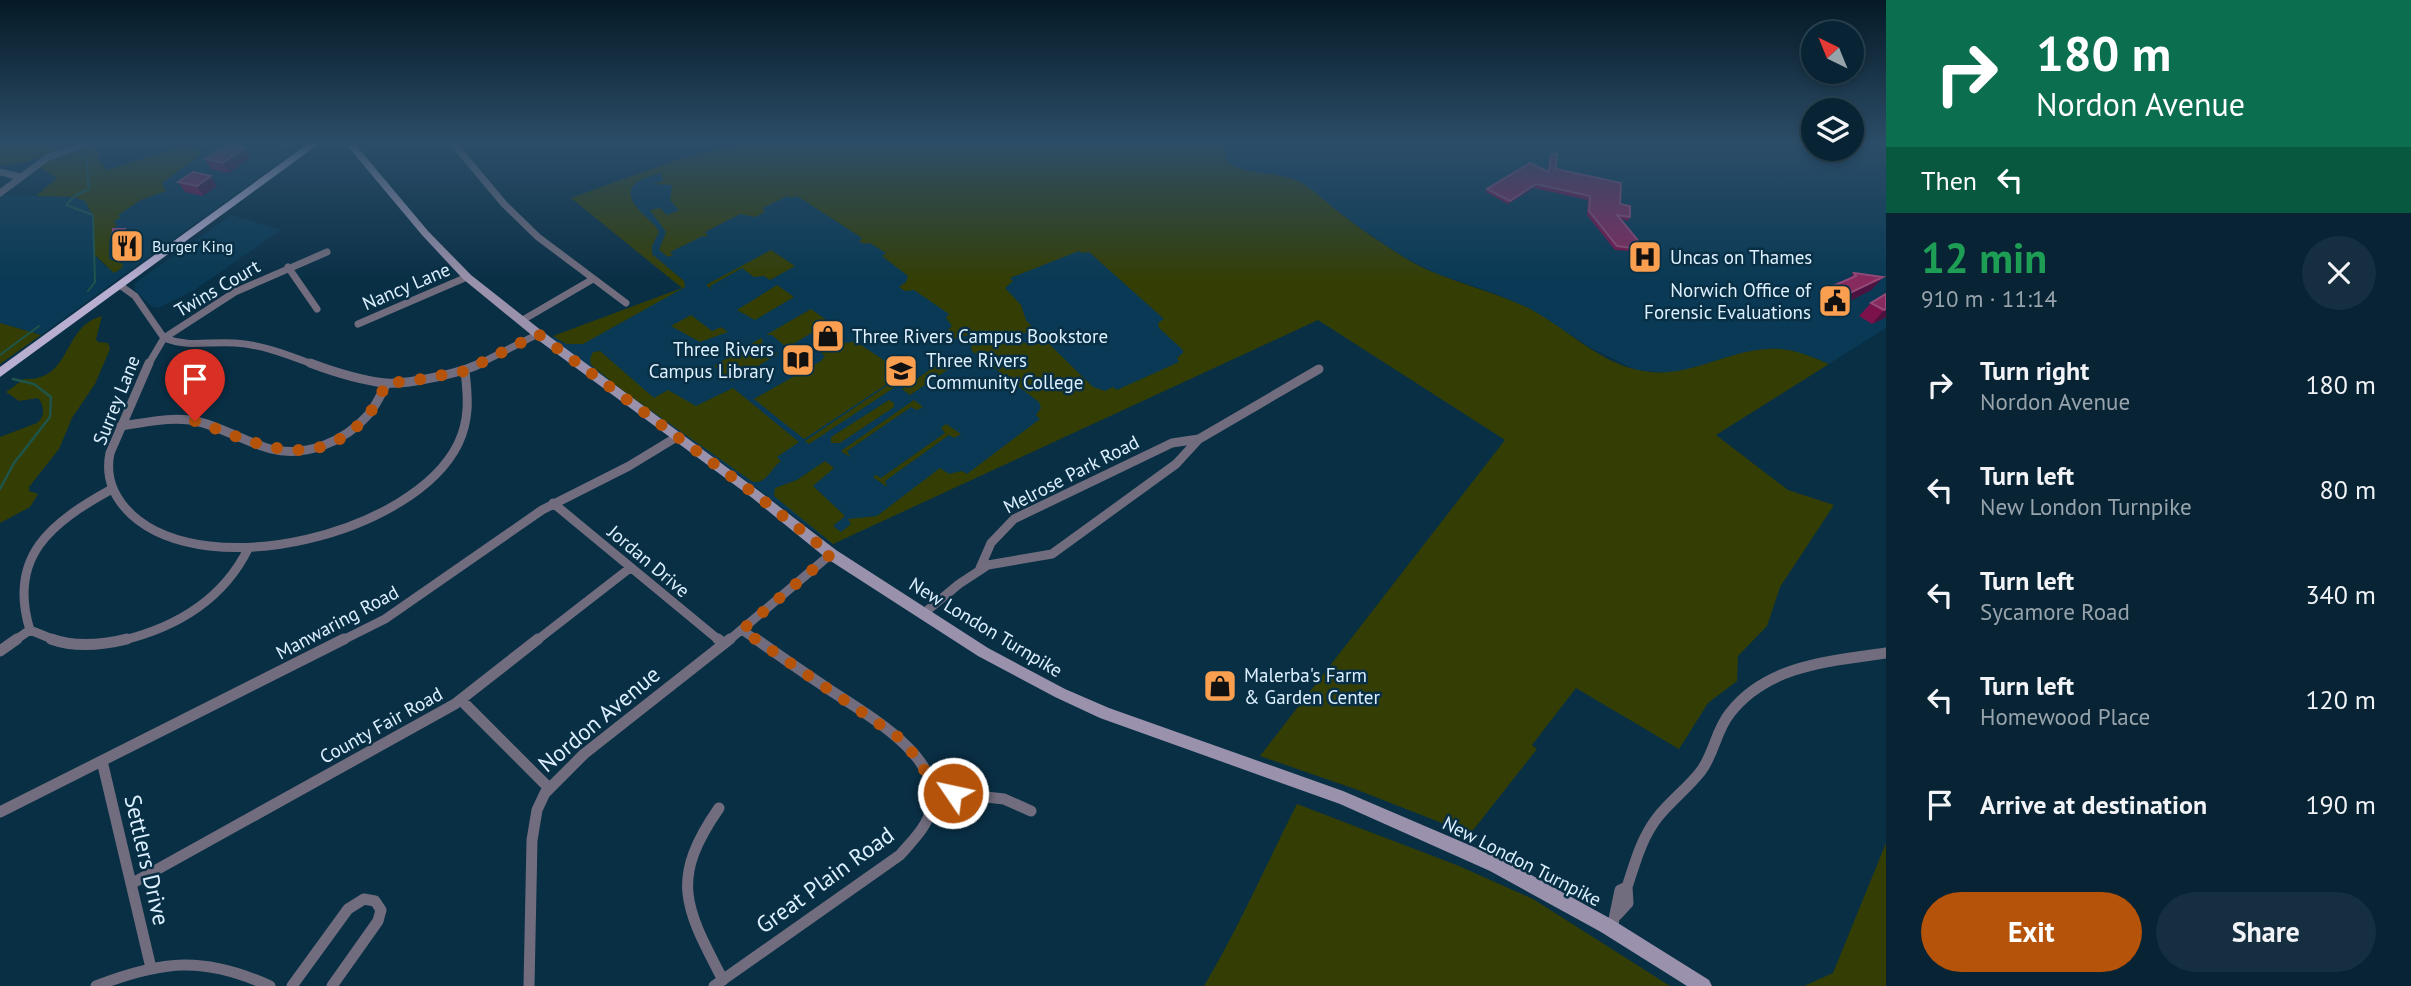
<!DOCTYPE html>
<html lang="en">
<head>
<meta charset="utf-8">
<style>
  :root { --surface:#072334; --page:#152f40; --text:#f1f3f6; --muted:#98a4ac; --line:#28404f; --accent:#b45309 }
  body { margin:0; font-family:"PT Sans",sans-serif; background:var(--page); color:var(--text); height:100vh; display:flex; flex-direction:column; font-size:26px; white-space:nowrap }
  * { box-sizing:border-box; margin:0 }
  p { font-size:23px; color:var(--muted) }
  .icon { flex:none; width:38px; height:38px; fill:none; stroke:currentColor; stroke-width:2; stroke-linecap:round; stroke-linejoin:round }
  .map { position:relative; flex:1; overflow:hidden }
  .side { display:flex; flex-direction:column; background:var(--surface); width:525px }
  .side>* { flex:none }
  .hud { background:#0b6e4f; color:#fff; overflow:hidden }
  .needle { width:46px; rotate:317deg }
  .fabs { position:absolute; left:1801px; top:21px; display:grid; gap:14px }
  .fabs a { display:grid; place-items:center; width:63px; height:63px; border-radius:50%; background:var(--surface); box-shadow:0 4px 10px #0003,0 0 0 2px var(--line); font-size:35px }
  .pin { position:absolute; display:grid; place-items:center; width:60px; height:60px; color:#fff; margin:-72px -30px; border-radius:50% 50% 50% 0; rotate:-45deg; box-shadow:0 0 7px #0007 }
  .pin .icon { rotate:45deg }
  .me { position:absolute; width:77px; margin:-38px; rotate:304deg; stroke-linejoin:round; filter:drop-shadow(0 0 5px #0008) }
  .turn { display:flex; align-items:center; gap:24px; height:147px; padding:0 35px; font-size:32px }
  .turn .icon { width:91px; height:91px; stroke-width:2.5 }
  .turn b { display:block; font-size:49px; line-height:60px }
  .then { display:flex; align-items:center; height:66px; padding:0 35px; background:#0003; gap:14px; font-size:26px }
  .round { display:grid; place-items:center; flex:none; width:74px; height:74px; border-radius:37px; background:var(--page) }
  .headline { display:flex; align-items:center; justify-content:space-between; height:119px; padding:0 35px }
  h1 { font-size:42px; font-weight:800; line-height:52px; color:#1e9e55 }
  .primary-button { display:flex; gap:14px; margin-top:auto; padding:14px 35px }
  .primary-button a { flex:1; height:80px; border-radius:42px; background:var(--accent); color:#fff; font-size:28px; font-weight:800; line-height:80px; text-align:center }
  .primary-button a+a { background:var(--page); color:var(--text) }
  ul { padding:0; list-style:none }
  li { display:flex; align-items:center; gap:21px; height:105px; padding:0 35px }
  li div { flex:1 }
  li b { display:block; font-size:26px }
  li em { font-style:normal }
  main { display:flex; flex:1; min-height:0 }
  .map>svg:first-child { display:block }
  .built { fill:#093954 }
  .green { fill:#343e04 }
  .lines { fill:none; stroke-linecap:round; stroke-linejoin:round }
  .stream-far1 { stroke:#1e544a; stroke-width:2 }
  .stream { stroke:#1e544a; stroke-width:2.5 }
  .street-far2 { stroke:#726d7e; stroke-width:7 }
  .street-far1 { stroke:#726d7e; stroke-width:9 }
  .street { stroke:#726d7e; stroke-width:11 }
  .secondary { fill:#9a92ac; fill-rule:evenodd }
  .primary { fill:#b8aed0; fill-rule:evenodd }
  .wall { fill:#7c124b }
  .shaded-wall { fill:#4a1340 }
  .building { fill:#872a5e; stroke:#944977; stroke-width:2 }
  .route { stroke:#b45309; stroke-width:12; stroke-dasharray:0 21.6 }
  .labels { text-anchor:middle; stroke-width:5; stroke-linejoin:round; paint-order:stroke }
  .far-poi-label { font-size:16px; fill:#dcf0ff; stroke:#092f45; text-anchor:start }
  .poi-label { font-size:19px; fill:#dcf0ff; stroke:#092f45; text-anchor:start }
  .street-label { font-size:19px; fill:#dcf0ff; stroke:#092f45 }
  .near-street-label { font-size:23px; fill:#dcf0ff; stroke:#092f45 }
</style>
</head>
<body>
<main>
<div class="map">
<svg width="1886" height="986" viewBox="0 0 1886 986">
  <rect width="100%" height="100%" fill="#092f45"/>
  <path class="built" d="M 218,143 L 306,143 L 41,335 L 0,323 L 0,195 L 73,197 L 85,201 L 92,214 L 95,255 L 105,267 L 123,264 L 109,259 L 112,222 L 117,215 L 141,200 L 166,191 L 162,183 Z
    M 1223,143 L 1813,143 L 1813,149 L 1852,149 L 1852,143 L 1886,143 L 1886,328 L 1829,364 L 1793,351 L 1769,349 L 1688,370 L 1666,373 L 1636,370 L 1593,349 L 1529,309 L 1494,293 L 1440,275 L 1405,258 L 1350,221 L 1305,185 L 1289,177 L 1241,170 L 1233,166 L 1227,162 Z
    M 664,164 L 786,195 L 1083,240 L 1238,356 L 833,544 L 551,338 L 682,288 L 571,198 Z
    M 231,215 L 281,230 L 193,291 L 158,308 L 151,306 L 135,290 L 135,283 Z"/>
  <path class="green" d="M 0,143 L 64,143 C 52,158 19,164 0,165 Z
    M 744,143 L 1223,143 L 1227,162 C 1249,177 1278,170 1302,183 C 1315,191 1327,203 1340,213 C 1360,229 1383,244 1405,258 C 1445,282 1491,289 1532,310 C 1567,329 1599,362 1638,370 C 1686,381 1723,351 1768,349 C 1789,347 1810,356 1829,364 L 1716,435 L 1788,490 L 1834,505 L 1780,587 L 1767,626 L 1738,656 L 1737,681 L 1708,703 L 1679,749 L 1576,688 L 1532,745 L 1537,749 L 1470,834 L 1355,789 L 1260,756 L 1505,440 L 1318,320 L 833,544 L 774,496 L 775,488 L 797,480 L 825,461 L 834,468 L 813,486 L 845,516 L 833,526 L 841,532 L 851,524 L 848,519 L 877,516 L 940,468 L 949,474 L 962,471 L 967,474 L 1040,419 L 1036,415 L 1041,408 L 1039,402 L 972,351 L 971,346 L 978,341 L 1049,344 L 1093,387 L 1105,391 L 1113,387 L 1117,390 L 1179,362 L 1177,358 L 1183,353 L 1183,350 L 1159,328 L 1158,323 L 1164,319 L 1089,252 L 1082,253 L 1079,251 L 1010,278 L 1013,281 L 1005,288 L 1021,305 L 1026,320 L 1033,328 L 1031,333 L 978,332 L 956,339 L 948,330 L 952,326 L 946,318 L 949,314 L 914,290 L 905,291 L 899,287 L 906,282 L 908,276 L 882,256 L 886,253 L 870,243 L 864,244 L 859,241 L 862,238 L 797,196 L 791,198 L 787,196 L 763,208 L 765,212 L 755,217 L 740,214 L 705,232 L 708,237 L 703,236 L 670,252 L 673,255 L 668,257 L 659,250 L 666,232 L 650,210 L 660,208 L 667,215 L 679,210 L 670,200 L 672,185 L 652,184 L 663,181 L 661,173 C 641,178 618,186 639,210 C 646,218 655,223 659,232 L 652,246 L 652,254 L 684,281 L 685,287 L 583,344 L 566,344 L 553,336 L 682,288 L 571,198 L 679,159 Z
    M 96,144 L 99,160 L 107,170 L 180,147 L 195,147 L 201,154 L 162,183 L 166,191 L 141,200 L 118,215 L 121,217 L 113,222 L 117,224 C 108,234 109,246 109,259 L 123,264 L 122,268 L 114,273 L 95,255 L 92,214 L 85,201 L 73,197 L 36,196 L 57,178 L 38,166 Z
    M 771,250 L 795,266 L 770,280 L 764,276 L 754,277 L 742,268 L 710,286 L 712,290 L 706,285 Z
    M 777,285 L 794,297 L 755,320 L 737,310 Z
    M 811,309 L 829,322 L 787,348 L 772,335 L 766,335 Z
    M 691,315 L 712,331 L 721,327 L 728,332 L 700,342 L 671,326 Z
    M 102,316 L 96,339 L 98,342 L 108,343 L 110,349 L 95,384 L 72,418 L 59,449 L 29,487 L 29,491 L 38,494 L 30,507 L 0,523 L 0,437 L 37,423 C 45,417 45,406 38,398 L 19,401 L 6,392 L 24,379 C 73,381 61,327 102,316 Z
    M 0,323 L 41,335 L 0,364 Z
    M 761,338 L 763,340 L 761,342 L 778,354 L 732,381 L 714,366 Z
    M 840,341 L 847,343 L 855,341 L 900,371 L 890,382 L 804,439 L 754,399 L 821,361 L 825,356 L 821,353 Z
    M 600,351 L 654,398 L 668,390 L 696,406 L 733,388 L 799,442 L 777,457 L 781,461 C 770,469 768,483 753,482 L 626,393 L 591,365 L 590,359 L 593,352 Z
    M 950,356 L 959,362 L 910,395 L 902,389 Z
    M 891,383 L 895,387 L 809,444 L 805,441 Z
    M 889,400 L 894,403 L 894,407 L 840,443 L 831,443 L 831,437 Z
    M 914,400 L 923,407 L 917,410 L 911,407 L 847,451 L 850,457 L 841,451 Z
    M 946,424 L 961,434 L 954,438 L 949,435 L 885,481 L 887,487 L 873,477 L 876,475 L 881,478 L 945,433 L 941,428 Z
    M 1297,804 L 1459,866 L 1533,899 L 1670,986 L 1204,986 C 1239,927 1266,865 1297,804 Z
    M 1886,843 L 1886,986 L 1804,986 L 1833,973 Z"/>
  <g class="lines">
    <path class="stream-far1" d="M 81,147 L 86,156 L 89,189 L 76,195 L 66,205 L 93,215 L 95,282 L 88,291
      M 0,355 L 39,326"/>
    <path class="stream" d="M 0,489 L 14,463 L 50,417 L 51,397 L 34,384 L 13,379"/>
    <path class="street-far2" d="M 453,143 L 504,204 L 538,237 L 626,303
      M 0,172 L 20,177
      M 0,193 L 47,158 L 87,143
      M 288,267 L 317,309
      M 121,286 L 135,296 L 164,338 L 148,365
      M 521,321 L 593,279
      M 358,324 L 467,277
      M 164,338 C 190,348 208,341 235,343 C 264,345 288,355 315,365
      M 164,338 L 235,292 L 327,252
      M 477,365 L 538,334"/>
    <path class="street-far1" d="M 149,363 L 110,453 C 105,477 114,498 132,515 C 209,585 414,533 458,444 C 470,419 468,397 465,371
      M 310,363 C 334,372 359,380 385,383 C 406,385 462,373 481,363
      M 121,426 C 145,423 171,416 196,421 C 222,427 245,442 271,449 C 306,458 345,441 368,415 C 376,406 381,394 387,383
      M 553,503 L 720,641
      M 980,568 L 991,543 L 1014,519 L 1172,443 L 1199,439 L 1319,369
      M 923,614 L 959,584 L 988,565 L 1052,554 L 1176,464 L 1199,439
      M 742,630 L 758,641
      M 14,641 L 30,630
      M 57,641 L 30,630 C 7,556 52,522 112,489
      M 120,641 C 175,628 222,601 248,549
      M 341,641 L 385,619 L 542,510 L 629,466 L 675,438
      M 536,641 L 630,568
      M 728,641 L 831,554"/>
    <path class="street" d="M 51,639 C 76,648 103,645 127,639
      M 718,639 L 724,644
      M 0,651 L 17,639
      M 461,700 L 549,788
      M 102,761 L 151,968
      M 932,791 L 1004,799 L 1031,811
      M 719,808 C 669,880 685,907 723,980
      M 0,812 L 344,639
      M 131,884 L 455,704 L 538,639
      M 1617,915 L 1628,903 L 1627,887
      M 1612,929 L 1620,890 L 1627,887 C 1635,863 1641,839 1657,818 C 1670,801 1688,788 1701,771 C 1714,754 1716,730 1730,713 C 1767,665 1830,661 1886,653
      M 96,986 C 163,960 204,956 270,986
      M 292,986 L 348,909 L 364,899 L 375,901 L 381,910 L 378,921 L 332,986
      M 529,986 L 532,840 L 537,810 L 545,793 L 584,754 L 730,639
      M 714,986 L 900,855 C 913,840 928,826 932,806 C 943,755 862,712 827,688 C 803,672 780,656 756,639"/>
    <path class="secondary" d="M 345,143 L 354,143 L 428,231 L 471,275 L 542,331 L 759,491 L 836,550 L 988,648 L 1065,689 L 1109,708 L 1343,791 L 1502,859 L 1613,920 L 1709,980 L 1712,986 L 1687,986 L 1601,932 L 1490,871 L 1340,804 L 1100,718 L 1055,697 L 978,656 L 826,558 L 751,497 L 534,337 L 463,279 L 422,235 Z"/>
    <path class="primary" d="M 309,143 L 320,143 L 0,377 L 0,367 Z"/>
  </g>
  <path class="wall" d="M 277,143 L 296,143 L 290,147 L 278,144 Z
    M 244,148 L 250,158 L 229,173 L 211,169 L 205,159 Z
    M 1551,154 L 1556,169 L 1620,204 L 1630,217 L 1628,221 L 1621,219 L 1638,246 L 1630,251 L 1615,250 L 1587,215 L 1588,200 L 1534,188 L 1508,204 L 1486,192 L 1487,189 L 1548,171 L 1549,157 Z
    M 178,182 L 217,186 L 203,196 L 185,192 Z
    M 1854,273 L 1883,277 L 1871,290 L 1838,307 L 1824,299 L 1835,285 L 1850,278 Z
    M 1886,294 L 1886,317 L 1872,324 L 1859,316 L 1871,303 Z"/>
  <path class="shaded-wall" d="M 244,148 L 250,158 L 229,173 L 223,163 Z
    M 211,176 L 217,186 L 203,196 L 197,186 Z
    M 1536,184 L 1534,188 L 1508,204 L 1510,201 Z
    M 125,229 L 132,239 L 132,255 L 120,257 L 112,247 Z
    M 1883,277 L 1871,290 L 1838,307 L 1850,293 Z
    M 1886,309 L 1886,317 L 1872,324 L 1884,310 Z"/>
  <path class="building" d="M 226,145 L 244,148 L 223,163 L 205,159 Z
    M 1551,154 L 1557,154 L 1556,169 L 1621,183 L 1620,204 L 1630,206 L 1630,217 L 1617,215 L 1640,243 L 1632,248 L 1617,246 L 1589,211 L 1590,196 L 1536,184 L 1510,201 L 1487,189 L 1530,163 L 1549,172 Z
    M 193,172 L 211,176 L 197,186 L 178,182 Z
    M 113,229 L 125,229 L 124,245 L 112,247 Z
    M 1854,273 L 1883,277 L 1850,293 L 1835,285 L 1856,276 Z
    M 1886,294 L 1886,309 L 1884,310 L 1871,303 Z"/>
  <linearGradient id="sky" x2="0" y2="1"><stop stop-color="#051a26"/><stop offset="0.51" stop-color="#2c4d68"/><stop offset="1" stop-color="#2c4d68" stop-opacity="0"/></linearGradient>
  <rect width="1886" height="281" fill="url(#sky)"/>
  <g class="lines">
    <path class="route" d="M 195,421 C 256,443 316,476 368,415 C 376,406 381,393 387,383 L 410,381 L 465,371 L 538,334 L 755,494 L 831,554 L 742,630 L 901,739 L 922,764 L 932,791 L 953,793"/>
  </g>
  <defs>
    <symbol id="restaurant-square" viewBox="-11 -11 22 22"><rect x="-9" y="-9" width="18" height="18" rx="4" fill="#fa9f4f" stroke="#092f45"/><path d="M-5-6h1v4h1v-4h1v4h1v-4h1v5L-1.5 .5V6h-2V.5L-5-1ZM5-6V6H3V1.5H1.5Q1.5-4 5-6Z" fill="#111"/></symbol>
    <symbol id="hospital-square" viewBox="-11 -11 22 22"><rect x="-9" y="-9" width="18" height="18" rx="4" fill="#fa9f4f" stroke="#092f45"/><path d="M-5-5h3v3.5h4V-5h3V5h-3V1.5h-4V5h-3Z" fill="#111"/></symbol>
    <symbol id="civic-square" viewBox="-11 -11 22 22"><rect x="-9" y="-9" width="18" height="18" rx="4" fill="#fa9f4f" stroke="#092f45"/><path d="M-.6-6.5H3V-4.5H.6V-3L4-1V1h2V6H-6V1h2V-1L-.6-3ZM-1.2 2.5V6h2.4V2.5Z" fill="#111"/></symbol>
    <symbol id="shop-square" viewBox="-11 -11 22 22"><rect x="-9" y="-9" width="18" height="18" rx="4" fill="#fa9f4f" stroke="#092f45"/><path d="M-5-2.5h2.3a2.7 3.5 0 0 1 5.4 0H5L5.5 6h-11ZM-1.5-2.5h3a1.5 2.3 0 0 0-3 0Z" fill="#111"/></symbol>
    <symbol id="library-square" viewBox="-11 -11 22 22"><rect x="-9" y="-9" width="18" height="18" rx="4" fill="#fa9f4f" stroke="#092f45"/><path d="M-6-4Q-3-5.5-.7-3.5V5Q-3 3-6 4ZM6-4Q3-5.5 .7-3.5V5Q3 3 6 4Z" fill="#111"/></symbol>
    <symbol id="university-square" viewBox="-11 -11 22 22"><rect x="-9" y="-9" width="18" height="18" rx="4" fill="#fa9f4f" stroke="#092f45"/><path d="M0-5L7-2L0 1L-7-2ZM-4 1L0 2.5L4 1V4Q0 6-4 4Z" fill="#111"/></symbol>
  </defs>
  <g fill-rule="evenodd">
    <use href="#restaurant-square" x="108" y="227" width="38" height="38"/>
    <use href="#hospital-square" x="1626" y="238" width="38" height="38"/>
    <use href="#civic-square" x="1816" y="282" width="38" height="38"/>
    <use href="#shop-square" x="809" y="317" width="38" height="38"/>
    <use href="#library-square" x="779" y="341" width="38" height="38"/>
    <use href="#university-square" x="882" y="352" width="38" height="38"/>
    <use href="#shop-square" x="1201" y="667" width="38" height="38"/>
  </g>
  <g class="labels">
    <g class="far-poi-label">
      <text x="152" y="252">Burger King</text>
    </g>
    <g class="poi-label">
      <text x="1670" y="264">Uncas on Thames</text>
      <text x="1811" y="297" text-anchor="end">Norwich Office of<tspan x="1811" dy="22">Forensic Evaluations</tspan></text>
      <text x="852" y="343">Three Rivers Campus Bookstore</text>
      <text x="774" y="356" text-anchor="end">Three Rivers<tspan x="774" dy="22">Campus Library</tspan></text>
      <text x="926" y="367">Three Rivers<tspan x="926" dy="22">Community College</tspan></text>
      <text x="1244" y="682">Malerba's Farm<tspan x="1244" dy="22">&amp; Garden Center</tspan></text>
    </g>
    <g class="street-label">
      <text transform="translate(406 286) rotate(-23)" y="7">Nancy Lane</text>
      <text transform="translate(217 288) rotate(-30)" y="7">Twins Court</text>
      <text transform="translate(116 400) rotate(-68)" y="7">Surrey Lane</text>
      <text transform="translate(1071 474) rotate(-27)" y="7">Melrose Park Road</text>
      <text transform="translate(649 561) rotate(40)" y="7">Jordan Drive</text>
      <text transform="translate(337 622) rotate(-28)" y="7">Manwaring Road</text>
      <text transform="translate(986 627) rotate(31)" y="7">New London Turnpike</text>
      <text transform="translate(381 725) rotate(-29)" y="7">County Fair Road</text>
      <text transform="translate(1522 861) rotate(27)" y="7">New London Turnpike</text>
    </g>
    <g class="near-street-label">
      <text transform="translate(599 719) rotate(-40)" y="8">Nordon Avenue</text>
      <text transform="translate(147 860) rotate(77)" y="8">Settlers Drive</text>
      <text transform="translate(825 880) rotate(-36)" y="8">Great Plain Road</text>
    </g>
  </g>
</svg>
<div class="fabs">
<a><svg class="needle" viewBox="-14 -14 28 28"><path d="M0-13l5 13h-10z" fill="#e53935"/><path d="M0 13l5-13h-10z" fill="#98a4ac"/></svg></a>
<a><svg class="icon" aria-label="layers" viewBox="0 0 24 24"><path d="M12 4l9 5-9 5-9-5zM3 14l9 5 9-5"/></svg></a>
</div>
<div class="pin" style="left:195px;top:421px;background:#d93025"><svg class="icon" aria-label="arrive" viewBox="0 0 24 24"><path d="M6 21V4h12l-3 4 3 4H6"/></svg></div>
<svg class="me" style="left:953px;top:793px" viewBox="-20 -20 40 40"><circle r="17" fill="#b45309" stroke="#fff" stroke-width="3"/><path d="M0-11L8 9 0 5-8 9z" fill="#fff"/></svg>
</div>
<section class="side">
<div class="hud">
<div class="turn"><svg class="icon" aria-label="right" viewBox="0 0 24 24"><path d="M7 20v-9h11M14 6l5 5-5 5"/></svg><div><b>180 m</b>Nordon Avenue</div></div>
<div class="then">Then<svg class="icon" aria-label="left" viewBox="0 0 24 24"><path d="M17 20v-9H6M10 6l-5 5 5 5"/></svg></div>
</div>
<div class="headline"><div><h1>12 min</h1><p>910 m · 11:14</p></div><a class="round"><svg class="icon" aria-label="close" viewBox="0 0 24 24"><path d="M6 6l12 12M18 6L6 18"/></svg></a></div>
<ul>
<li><svg class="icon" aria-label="right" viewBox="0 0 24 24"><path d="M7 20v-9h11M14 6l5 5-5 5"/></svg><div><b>Turn right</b><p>Nordon Avenue</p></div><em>180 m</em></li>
<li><svg class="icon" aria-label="left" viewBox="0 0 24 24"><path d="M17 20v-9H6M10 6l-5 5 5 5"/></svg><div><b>Turn left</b><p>New London Turnpike</p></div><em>80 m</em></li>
<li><svg class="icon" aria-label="left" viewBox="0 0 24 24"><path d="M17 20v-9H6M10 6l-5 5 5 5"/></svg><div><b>Turn left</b><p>Sycamore Road</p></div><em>340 m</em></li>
<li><svg class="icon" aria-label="left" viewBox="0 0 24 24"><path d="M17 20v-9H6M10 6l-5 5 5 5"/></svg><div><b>Turn left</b><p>Homewood Place</p></div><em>120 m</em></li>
<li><svg class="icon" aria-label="arrive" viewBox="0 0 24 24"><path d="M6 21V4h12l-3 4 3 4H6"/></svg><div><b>Arrive at destination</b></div><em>190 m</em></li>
</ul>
<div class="primary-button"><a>Exit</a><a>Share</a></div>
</section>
</main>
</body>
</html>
